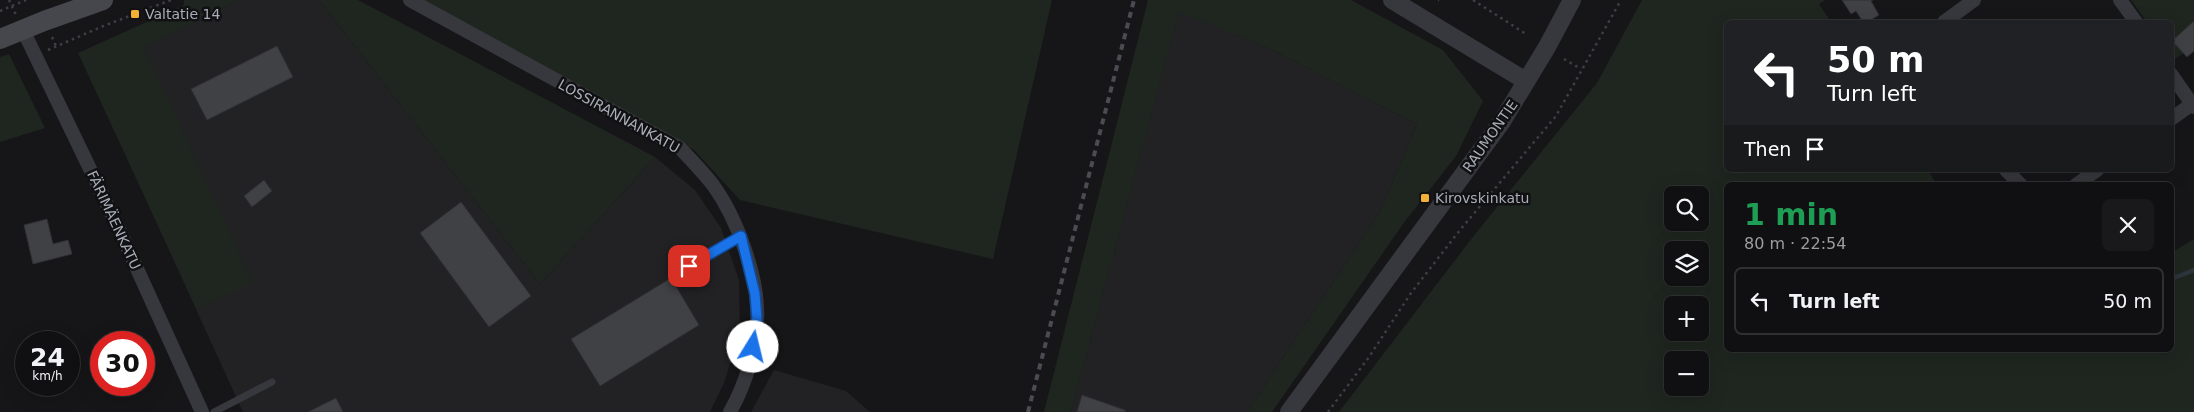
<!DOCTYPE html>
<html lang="en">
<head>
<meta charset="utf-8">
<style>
  :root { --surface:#101012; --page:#19191b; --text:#f1f3f6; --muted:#9c9d9f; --line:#303032 }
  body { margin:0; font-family:"DejaVu Sans",sans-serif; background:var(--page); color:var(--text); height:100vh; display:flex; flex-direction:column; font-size:19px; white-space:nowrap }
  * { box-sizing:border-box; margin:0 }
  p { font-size:16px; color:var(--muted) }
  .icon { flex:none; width:28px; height:28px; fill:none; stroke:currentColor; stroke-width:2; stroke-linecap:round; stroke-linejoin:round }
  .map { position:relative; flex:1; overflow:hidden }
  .side { position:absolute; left:1724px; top:182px; width:450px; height:170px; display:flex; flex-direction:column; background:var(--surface); border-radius:8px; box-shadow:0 5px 20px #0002,0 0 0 1px var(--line) }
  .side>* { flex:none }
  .hud { position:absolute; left:1724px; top:20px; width:450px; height:152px; border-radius:8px; box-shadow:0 5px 20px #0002,0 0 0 1px var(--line); background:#202124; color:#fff; overflow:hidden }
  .buttons { position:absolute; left:1664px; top:186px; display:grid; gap:10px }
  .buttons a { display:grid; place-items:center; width:45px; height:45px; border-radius:8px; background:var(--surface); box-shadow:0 5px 20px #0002,0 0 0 1px var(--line); font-size:25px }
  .speed { position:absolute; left:15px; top:331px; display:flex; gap:10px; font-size:25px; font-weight:700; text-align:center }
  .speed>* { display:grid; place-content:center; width:65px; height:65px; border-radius:50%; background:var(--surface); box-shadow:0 5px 20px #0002,0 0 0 1px var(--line); line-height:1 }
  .speed small { font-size:12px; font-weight:400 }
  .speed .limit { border:8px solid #d22; background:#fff; color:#111 }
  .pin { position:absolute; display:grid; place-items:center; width:42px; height:42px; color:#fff; margin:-21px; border-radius:10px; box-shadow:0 2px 8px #0006 }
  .me { position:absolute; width:55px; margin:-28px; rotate:9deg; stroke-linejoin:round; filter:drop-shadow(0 0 4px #0008) }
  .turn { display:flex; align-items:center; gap:18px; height:105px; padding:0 20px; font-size:22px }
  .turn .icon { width:65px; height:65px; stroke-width:2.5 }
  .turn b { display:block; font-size:35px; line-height:42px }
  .then { display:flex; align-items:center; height:48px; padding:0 20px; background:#0003; gap:10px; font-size:19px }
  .round { display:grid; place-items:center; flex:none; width:52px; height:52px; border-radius:8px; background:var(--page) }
  .overview { display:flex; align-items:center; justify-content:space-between; height:85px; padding:0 20px }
  h1 { font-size:30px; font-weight:800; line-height:38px; color:#1e9e55 }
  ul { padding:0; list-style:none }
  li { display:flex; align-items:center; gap:15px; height:68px; margin:0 10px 8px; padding:0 10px; border:2px solid var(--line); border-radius:8px }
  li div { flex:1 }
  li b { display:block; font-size:19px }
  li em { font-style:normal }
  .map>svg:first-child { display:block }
  .built { fill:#222225 }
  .green { fill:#1e261f; fill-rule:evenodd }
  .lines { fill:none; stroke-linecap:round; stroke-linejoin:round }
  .stream { stroke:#2c353c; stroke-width:4.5 }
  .building { fill:#404145; stroke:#303034 }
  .path { stroke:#3d3f44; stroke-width:2.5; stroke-dasharray:2.5 4; stroke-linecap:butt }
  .service { stroke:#37383d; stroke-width:7 }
  .minor { stroke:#37383d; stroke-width:14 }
  .tertiary { stroke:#37383d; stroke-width:18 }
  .secondary { stroke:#45474d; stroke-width:20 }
  .rail { stroke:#4a4c52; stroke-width:4; stroke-dasharray:6 5; stroke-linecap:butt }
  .route-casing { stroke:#114b97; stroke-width:12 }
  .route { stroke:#1a73e8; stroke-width:9 }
  .poi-dot { fill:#f2b134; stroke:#111113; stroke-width:2 }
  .labels { text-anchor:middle; stroke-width:5; stroke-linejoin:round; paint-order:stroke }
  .poi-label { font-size:14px; fill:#a8adb8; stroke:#111113; text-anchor:start }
  .street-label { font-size:14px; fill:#a8adb8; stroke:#111113 }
</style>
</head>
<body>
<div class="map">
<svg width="2194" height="412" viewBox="0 0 2194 412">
  <rect width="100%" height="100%" fill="#161618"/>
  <path class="built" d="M 239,0 L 319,0 L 540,284 L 655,157 L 695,190 L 721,228 L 739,280 L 740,333 L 724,383 L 710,412 L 243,412 L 88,73 Z
    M 1179,11 L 1266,47 L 1417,124 L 1381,210 L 1247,412 L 1071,412 Z
    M 774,370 L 846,391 L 870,412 L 751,412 Z"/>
  <path class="green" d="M 184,0 L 239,0 L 144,47 L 253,283 L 197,309 L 78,53 L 184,5 Z
    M 319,0 L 358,0 L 655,157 L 540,284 Z
    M 417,0 L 1052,0 L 993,259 L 740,200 L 694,150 Z
    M 1148,0 L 1351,0 L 1443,50 L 1483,101 L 1456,156 L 1403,224 L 1272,412 L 1247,412 L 1381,210 L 1417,124 L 1266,47 L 1179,12 L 1071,412 L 1044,412 Z
    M 1642,0 L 1825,0 L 1819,4 L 1831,22 L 1726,22 L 1726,170 L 1928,170 L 1937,185 L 1726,185 L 1726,350 L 2171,350 L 2171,253 L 2194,239 L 2194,412 L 1339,412 L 1472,238 L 1597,83 ZM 1672,195 L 1700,195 L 1700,222 L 1672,222 ZM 1672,250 L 1700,250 L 1700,278 L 1672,278 ZM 1672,305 L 1700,305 L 1700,332 L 1672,332 ZM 1672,360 L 1700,360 L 1700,388 L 1672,388 Z
    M 2131,0 L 2194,0 L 2194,47 L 2173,60 L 2171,57 L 2171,22 L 2147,22 Z
    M 9,54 L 45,128 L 0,142 L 0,57 Z"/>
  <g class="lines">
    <path class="stream" d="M 2171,279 L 2194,270"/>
  </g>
  <path class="building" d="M 1842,0 L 1873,0 L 1871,1 L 1879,15 L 1867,22 L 1863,22 L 1856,11 L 1851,14 Z
    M 2194,21 L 2194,51 L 2187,57 L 2172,41 Z
    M 277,46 L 293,77 L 207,120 L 191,89 Z
    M 264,180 L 272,191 L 252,207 L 244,196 Z
    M 461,202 L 531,296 L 489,327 L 420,233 Z
    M 47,219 L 53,244 L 68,240 L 72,254 L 33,264 L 24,225 Z
    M 671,278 L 699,325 L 600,386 L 571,339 Z
    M 1082,395 L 1125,410 L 1125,412 L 1077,412 Z
    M 336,398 L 343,412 L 308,412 Z"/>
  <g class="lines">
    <path class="path" d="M 9,0 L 16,15
      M 1438,0 L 1439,0
      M 1473,0 L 1526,34
      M 0,11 L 26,0
      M 52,37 L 56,46
      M 48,50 L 101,27 L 171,0
      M 1564,59 L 1581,69
      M 1328,412 L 1369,357 L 1411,293 L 1460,230 L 1556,116 L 1621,0"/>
    <path class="service" d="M 689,266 L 740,236
      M 214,412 L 272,382"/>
    <path class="minor" d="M 410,0 L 680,148 C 691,160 703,172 713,185 C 737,218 760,280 757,321 C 755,352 745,385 730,412
      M 2120,0 L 2136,22
      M 1944,22 L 1974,0
      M 23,30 L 119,229 L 202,412
      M 2171,74 L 2194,107
      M 2171,119 L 2192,104
      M 2006,170 L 2021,185
      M 2076,185 L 2097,170"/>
    <path class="tertiary" d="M 1392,0 L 1526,81
      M 1289,412 L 1501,123 L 1547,47 L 1572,0"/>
    <path class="secondary" d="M 0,39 L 44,21 L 103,0"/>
    <path class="rail" d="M 1028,412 L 1134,0"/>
  </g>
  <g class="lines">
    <defs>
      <path id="route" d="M 689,266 L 741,236 L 755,294 L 757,320 L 753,347"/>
    </defs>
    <use href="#route" class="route-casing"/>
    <use href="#route" class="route"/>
  </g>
  <g class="poi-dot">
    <rect x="130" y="9" width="10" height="10" rx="2.5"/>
    <rect x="1420" y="193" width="10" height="10" rx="2.5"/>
  </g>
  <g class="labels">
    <g class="poi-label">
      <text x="145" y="19">Valtatie 14</text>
      <text x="1435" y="203">Kirovskinkatu</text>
    </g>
    <g class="street-label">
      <text transform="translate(619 116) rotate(29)" y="5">LOSSIRANNANKATU</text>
      <text transform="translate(1490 136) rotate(-55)" y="5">RAUMONTIE</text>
      <text transform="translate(114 220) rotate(65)" y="5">FÄRIMÄENKATU</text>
    </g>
  </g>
</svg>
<div class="buttons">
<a><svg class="icon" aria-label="search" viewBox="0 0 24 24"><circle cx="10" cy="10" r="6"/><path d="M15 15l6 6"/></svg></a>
<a><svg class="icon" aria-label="layers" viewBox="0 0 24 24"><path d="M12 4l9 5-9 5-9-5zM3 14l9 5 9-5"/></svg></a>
<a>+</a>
<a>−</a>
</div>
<div class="speed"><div>24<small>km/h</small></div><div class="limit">30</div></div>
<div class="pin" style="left:689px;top:266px;background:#d93025"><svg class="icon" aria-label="arrive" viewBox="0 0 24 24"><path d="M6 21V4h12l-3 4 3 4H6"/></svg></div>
<svg class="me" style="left:753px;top:347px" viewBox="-20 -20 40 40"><circle r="19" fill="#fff"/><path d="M0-13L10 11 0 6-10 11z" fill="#1a73e8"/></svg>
<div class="hud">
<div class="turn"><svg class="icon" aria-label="left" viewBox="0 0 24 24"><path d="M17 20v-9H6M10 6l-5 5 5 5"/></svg><div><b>50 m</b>Turn left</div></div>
<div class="then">Then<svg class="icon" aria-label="arrive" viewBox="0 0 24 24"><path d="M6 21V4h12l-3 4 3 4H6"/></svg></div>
</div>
<section class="side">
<div class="overview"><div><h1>1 min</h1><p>80 m · 22:54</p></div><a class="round"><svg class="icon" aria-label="close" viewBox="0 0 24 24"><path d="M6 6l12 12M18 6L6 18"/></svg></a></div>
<ul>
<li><svg class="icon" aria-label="left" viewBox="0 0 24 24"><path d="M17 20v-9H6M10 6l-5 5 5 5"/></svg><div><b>Turn left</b></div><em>50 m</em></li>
</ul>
</section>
</div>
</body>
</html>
